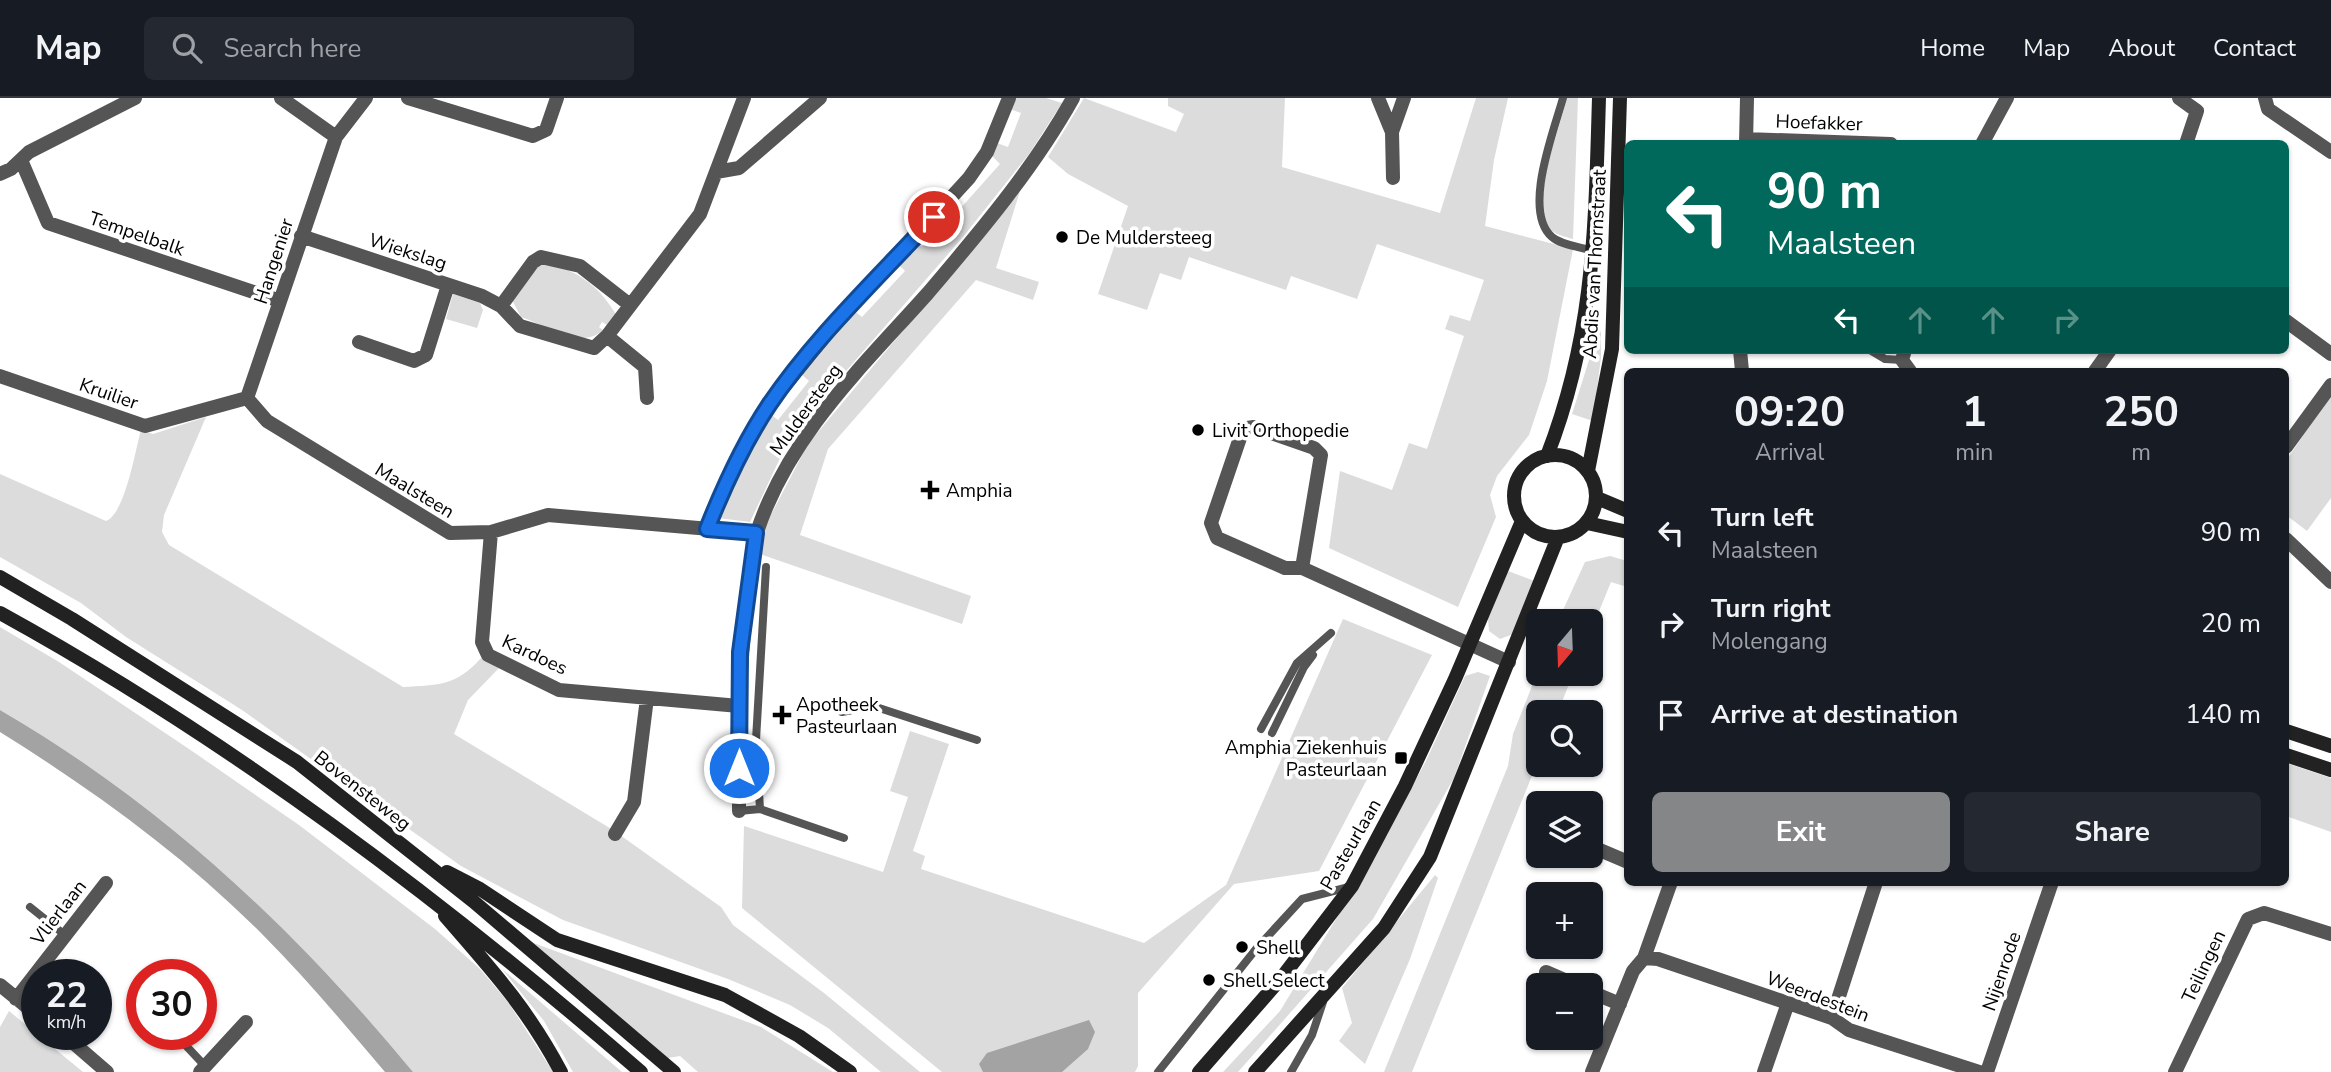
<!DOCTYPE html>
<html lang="en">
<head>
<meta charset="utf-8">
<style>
  :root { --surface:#171b24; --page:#242831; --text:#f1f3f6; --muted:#9ea1a6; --line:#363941; --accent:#858687 }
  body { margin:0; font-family:"Nunito Sans",sans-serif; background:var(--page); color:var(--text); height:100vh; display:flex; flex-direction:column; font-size:26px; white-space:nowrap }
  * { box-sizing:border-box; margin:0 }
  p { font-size:23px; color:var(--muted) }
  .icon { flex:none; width:38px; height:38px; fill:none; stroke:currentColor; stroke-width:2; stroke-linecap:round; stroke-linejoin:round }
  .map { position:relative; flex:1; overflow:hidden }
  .side { position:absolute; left:1624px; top:270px; width:665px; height:518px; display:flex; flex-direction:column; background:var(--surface); border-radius:10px; box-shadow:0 2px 5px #0004 }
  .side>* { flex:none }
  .hud { position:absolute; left:1624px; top:42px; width:665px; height:214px; border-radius:10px; box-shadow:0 2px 5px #0004; background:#00695c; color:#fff; overflow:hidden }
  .needle { width:46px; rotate:199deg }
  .controls { position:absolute; left:1526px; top:511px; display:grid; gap:14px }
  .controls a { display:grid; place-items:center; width:77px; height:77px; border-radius:10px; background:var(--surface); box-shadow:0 2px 5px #0004; font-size:35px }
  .speed { position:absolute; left:21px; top:861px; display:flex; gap:14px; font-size:35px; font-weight:700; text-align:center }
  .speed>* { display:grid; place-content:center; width:91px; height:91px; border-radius:50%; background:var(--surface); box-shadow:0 2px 5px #0004; line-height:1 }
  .speed small { font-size:18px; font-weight:400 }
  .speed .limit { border:10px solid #d22; background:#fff; color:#111 }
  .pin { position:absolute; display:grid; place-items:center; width:60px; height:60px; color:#fff; margin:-30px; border:4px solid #fff; border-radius:50%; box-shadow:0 2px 7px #0007 }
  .me { position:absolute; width:77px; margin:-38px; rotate:0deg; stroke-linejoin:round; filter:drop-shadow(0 0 5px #0008) }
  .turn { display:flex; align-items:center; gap:24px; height:147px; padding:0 28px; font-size:32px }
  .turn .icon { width:91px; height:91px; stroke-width:2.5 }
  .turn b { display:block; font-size:49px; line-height:60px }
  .lanes { display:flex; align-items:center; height:66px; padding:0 28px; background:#0003; justify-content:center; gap:35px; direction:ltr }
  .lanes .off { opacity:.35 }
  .eta { display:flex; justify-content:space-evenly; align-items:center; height:119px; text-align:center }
  .eta b { font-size:42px; font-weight:700; line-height:49px }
  .primary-button { display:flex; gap:14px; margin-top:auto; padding:14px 28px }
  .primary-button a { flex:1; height:80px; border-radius:10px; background:var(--accent); color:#fff; font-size:28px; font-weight:700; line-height:80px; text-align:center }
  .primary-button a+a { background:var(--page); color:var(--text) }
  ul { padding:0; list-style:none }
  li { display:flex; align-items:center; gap:21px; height:91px; padding:0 28px }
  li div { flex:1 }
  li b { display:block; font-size:26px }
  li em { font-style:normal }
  header { display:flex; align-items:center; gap:42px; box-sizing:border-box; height:98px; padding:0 35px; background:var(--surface); border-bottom:2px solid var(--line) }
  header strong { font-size:33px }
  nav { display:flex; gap:38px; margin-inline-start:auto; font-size:24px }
  .search { width:490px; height:63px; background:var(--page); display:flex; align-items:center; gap:18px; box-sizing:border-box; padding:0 24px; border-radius:10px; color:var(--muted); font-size:26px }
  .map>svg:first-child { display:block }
  .green { fill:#dcdcdc }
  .water { fill:#a3a3a3 }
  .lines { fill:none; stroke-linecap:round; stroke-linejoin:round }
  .lane { stroke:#555; stroke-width:8 }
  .street { stroke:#555; stroke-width:14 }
  .secondary { stroke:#222; stroke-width:14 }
  .route-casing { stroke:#114b97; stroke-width:18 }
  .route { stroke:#1a73e8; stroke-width:12 }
  .poi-dot { fill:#000; stroke:#fff; stroke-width:2.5 }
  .labels { text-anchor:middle; stroke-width:7; stroke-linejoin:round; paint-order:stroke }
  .street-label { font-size:19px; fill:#000; stroke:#fff }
  .poi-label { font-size:19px; fill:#000; stroke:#fff; text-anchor:start }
</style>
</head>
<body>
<header>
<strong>Map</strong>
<div class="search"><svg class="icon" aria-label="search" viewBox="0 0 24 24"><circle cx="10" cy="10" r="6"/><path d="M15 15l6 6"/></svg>Search here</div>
<nav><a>Home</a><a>Map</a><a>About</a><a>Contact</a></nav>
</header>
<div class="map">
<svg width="2331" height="974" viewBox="0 0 2331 974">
  <rect width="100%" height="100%" fill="#fff"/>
  <path class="green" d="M 1013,0 L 1046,0 L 1062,5 L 1029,56 L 963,139 L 792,335 L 750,424 L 718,420 L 723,400 L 769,315 L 778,322 L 809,283 L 801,276 L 853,212 L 862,219 L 905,173 L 897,165 L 916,144 L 922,149 L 927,143 L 921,138 L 951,106 L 959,112 L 1000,66 L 992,58 L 997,45 L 1008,49 L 1021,15 L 1010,11 Z
    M 1084,0 L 1176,34 L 1184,16 L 1168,8 L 1168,0 L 1285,0 L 1282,69 L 1440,115 L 1476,0 L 1508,0 L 1494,62 L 1485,128 L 1573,151 L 1547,283 L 1529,337 L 1497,378 L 1490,397 L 1496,419 L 1458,509 L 1329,450 L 1340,373 L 1392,392 L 1409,345 L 1427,351 L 1464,238 L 1445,231 L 1450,217 L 1470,223 L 1484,182 L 1377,146 L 1357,201 L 1291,178 L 1286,192 L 1189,159 L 1181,182 L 1160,175 L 1147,212 L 1098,196 L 1128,108 L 1068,76 L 1048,59 Z
    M 1567,0 L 1578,0 L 1573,141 C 1563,138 1550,136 1546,124 C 1534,89 1559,35 1567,0 Z
    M 1020,93 L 996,170 L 1039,184 L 1033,202 L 976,182 L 828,351 L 800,437 L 971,498 L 962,526 L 760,456 L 763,432 L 808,346 Z
    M 551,166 C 582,175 601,191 617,218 L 607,227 L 602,224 L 599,229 L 603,232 C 580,253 546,227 521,219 L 512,202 L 537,168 Z
    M 453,196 L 480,205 L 483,212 L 477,230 L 446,221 Z
    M 1601,224 L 1601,259 L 1593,323 L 1572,316 Z
    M 2331,296 L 2331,400 L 2307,433 L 2286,417 L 2286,363 Z
    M 206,319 L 164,417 L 162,434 L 169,447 L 403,589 C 439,587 456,588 481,560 L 499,570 L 468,602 L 454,636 L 613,732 L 721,809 L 733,827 L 824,895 L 920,974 L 881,974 L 828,930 L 790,907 L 728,881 L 563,822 L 461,768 L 242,612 L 126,539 L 81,505 L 0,459 L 0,376 L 106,423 C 125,416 135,353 141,332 L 153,336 Z
    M 1610,458 L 1627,463 L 1627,489 L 1611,484 L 1591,533 L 1591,523 L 1558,523 L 1585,464 Z
    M 1508,473 L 1537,484 L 1516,535 L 1500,541 L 1489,533 L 1488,521 Z
    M 1343,521 L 1432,557 L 1319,773 L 1234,786 L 1138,895 L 1138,968 L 1135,974 L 942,974 L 742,810 L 744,728 L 883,774 L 908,699 L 890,693 L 910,633 L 949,646 L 913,753 L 925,758 L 921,771 L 1144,845 L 1226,787 Z
    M 0,529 L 59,564 L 192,653 L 299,727 L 435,831 L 480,871 L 508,904 L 553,974 L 413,974 C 293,829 163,707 0,612 Z
    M 1538,573 L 1538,576 L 1573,576 L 1558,614 L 1538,614 L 1538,663 L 1412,974 L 1384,974 L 1508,668 L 1513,636 Z
    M 1478,574 L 1490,578 L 1454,680 L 1373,821 L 1238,974 L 1223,974 L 1280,913 L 1377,754 L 1426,663 L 1465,578 Z
    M 2286,665 L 2331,680 L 2331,734 L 2286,718 Z
    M 1435,777 L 1438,780 L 1410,861 L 1365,966 L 1339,943 L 1352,925 L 1342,890 Z
    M 531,844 L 761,929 L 833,974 L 698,974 L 680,958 L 668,960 Z
    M 502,871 L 622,974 L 573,974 L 544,923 Z
    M 9,913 L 83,974 L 0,974 L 0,929 Z"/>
  <path class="water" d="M 0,612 C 162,706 294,830 413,974 L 385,974 C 345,927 305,879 261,835 C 183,757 93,692 0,634 Z
    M 1089,922 L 1095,934 L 1088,951 L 1062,974 L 983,974 L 979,966 L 987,955 Z"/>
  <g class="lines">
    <path class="lane" d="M 1563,0 C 1554,33 1522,113 1552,139 C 1561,147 1581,149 1593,153
      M 1870,252 L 1885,261 L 1902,262
      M 842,614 L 873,608 L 977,642
      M 1261,631 L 1297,565 L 1331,535
      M 1272,635 L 1304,569 L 1313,557
      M 760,711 L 756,642 L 766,469
      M 739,713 L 760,711 L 844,740
      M 30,809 L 65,837
      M 175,936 L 206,969
      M 1158,974 L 1256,851 L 1302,801 L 1349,789
      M 1291,974 L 1312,937 L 1323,904"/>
    <path class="street" d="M 281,0 L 336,39 L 366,0
      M 408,0 L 533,38 L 546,32 L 557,0
      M 1378,0 L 1392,34
      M 2179,0 L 2197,13 L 2186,46
      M 2265,0 L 2268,11 L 2331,54
      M 1746,41 L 1891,46
      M 1746,46 L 1747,0
      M 1982,46 L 2007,0
      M 21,62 L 48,125 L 280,203
      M 716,74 L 739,70 L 820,0
      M 0,76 L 11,71 L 29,54 L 135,0
      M 1393,80 L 1392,34 L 1404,0
      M 301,138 L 482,198 L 501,208 L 520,228 L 594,250 L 607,238 L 700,116 L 744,0
      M 501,208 L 533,164 L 541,159 L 580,168 L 630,207
      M 2286,223 L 2331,256
      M 607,238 L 645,269 L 647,300
      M 359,244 L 414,263 L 426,257 L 448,187
      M 1740,252 L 1742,273
      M 1905,252 L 1902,262 L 1910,273
      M 2095,273 L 2110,252
      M 0,278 L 145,328 L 247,300
      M 247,300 L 267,323 L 450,435 L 491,434 L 548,417 L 756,435
      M 247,300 L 336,39
      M 2286,349 L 2331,287
      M 707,431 L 737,360 L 770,306 L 829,233 L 969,80 L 987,54 L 1009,0
      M 491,434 L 482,544 L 488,557 L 559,592 L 739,608
      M 2286,441 L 2331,484
      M 1302,470 L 1321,357 L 1314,350 L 1254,329 L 1247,330 L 1241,337 L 1211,425 L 1217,440 L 1285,470 L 1302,470 L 1509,564
      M 739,713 C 739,638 738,566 749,491 C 751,473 751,451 757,434 C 789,337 862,269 928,195 C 980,134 1034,70 1073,0
      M 615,736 L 634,704 L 647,600
      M 1595,750 L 1628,764
      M 1644,860 L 1658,861 L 1832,920 L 1849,932 L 1979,974
      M 1546,874 L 1576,887
      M 0,887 L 37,917
      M 1591,894 L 1620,906
      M 16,901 L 106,785
      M 1832,920 L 1876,784
      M 63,936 L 107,974
      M 200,974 L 246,924
      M 1592,974 L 1633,873 L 1644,860 L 1671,784
      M 1764,974 L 1788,905
      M 1987,974 L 2052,784
      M 2175,974 L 2248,821 L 2264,815 L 2331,836"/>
    <path class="secondary" d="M1514 398a41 41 0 1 1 82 0a41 41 0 1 1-82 0Z
      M 1547,358 C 1595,234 1595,130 1599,0
      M 1588,373 L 1612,251 L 1620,0
      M 1597,400 L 1628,413
      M 1587,425 L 1628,434
      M 0,479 L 72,521 L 297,664 L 473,803 L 674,974
      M 0,515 C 231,642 442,802 641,974
      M 2286,633 L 2331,648
      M 2286,657 L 2331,672
      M 447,774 L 480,791 L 557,842 L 725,897 L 799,938 L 850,974
      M 445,818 C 492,872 527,910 561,974
      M 1199,974 L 1283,878 L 1352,788 L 1405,688 L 1455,581 L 1522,423
      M 1255,974 L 1384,830 L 1430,759 L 1558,439"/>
  </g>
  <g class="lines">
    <defs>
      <path id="route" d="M 739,670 L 740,554 L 756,435 L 707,431 C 724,388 743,346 769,307 C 814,240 879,179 934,119"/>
    </defs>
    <use href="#route" class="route-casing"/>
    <use href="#route" class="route"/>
  </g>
  <g class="poi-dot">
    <circle cx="1062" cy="139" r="7"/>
    <circle cx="1198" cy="332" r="7"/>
    <path d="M926.5 381.5h7v7h7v7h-7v7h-7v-7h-7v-7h7z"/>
    <path d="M778.5 606.5h7v7h7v7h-7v7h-7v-7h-7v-7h7z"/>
    <rect x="1394" y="653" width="14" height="14" rx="3.5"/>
    <circle cx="1242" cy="849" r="7"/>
    <circle cx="1209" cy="882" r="7"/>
  </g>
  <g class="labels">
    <g class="street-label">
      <text transform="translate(1819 24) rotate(2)" y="7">Hoefakker</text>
      <text transform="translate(137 135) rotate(19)" y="7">Tempelbalk</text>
      <text transform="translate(408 153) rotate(18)" y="7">Wiekslag</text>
      <text transform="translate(273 163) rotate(-72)" y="7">Hangenier</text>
      <text transform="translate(1594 166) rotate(-87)" y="7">Abdis van Thornstraat</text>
      <text transform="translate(109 295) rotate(19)" y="7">Kruilier</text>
      <text transform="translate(805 311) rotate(-54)" y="7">Muldersteeg</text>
      <text transform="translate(415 392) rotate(31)" y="7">Maalsteen</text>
      <text transform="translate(535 556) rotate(25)" y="7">Kardoes</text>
      <text transform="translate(363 692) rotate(38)" y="7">Bovensteweg</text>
      <text transform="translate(1350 746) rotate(-60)" y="7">Pasteurlaan</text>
      <text transform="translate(58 814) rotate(-52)" y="7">Vlierlaan</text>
      <text transform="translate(2203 868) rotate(-65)" y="7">Teilingen</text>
      <text transform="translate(2001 873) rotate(-71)" y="7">Nijenrode</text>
      <text transform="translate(1818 898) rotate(21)" y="7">Weerdestein</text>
    </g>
    <g class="poi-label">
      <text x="1076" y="146">De Muldersteeg</text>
      <text x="1212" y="339">Livit Orthopedie</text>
      <text x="946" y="399">Amphia</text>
      <text x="796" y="613">Apotheek<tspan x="796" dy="22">Pasteurlaan</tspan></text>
      <text x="1387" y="656" text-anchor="end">Amphia Ziekenhuis<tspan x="1387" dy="22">Pasteurlaan</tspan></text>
      <text x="1256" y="856">Shell</text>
      <text x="1223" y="889">Shell Select</text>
    </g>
  </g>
</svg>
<div class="controls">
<a><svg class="needle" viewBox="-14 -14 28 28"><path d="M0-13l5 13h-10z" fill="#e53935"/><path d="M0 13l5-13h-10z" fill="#9ea1a6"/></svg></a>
<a><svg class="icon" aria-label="search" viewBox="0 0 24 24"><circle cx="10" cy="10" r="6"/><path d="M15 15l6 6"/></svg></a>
<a><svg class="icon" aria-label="layers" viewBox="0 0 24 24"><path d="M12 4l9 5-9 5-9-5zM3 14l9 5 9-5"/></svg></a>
<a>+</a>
<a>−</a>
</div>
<div class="speed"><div>22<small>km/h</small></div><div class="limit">30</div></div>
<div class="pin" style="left:934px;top:119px;background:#d93025"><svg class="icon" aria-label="arrive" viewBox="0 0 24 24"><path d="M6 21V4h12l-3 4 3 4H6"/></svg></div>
<svg class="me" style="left:739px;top:670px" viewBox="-20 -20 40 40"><circle r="17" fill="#1a73e8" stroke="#fff" stroke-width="3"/><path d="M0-11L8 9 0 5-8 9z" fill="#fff"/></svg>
<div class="hud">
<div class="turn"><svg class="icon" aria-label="left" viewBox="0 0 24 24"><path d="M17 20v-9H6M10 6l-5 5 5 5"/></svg><div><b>90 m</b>Maalsteen</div></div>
<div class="lanes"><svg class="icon" aria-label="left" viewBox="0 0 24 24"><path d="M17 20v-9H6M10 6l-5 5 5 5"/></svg><svg class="icon off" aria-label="ahead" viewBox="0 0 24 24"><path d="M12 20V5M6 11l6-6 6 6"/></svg><svg class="icon off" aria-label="ahead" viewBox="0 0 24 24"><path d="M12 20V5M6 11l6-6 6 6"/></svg><svg class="icon off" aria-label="right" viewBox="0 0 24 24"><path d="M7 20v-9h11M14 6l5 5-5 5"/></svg></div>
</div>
<section class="side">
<div class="eta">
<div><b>09:20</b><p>Arrival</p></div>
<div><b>1</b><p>min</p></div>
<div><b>250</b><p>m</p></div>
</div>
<ul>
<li><svg class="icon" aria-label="left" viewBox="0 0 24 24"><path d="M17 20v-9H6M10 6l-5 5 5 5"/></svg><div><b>Turn left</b><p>Maalsteen</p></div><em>90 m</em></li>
<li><svg class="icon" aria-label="right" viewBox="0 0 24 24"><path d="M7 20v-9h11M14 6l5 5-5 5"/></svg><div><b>Turn right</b><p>Molengang</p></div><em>20 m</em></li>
<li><svg class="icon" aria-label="arrive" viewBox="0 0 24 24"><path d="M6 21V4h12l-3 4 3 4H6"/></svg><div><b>Arrive at destination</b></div><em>140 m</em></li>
</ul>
<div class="primary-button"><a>Exit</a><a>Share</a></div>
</section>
</div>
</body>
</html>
